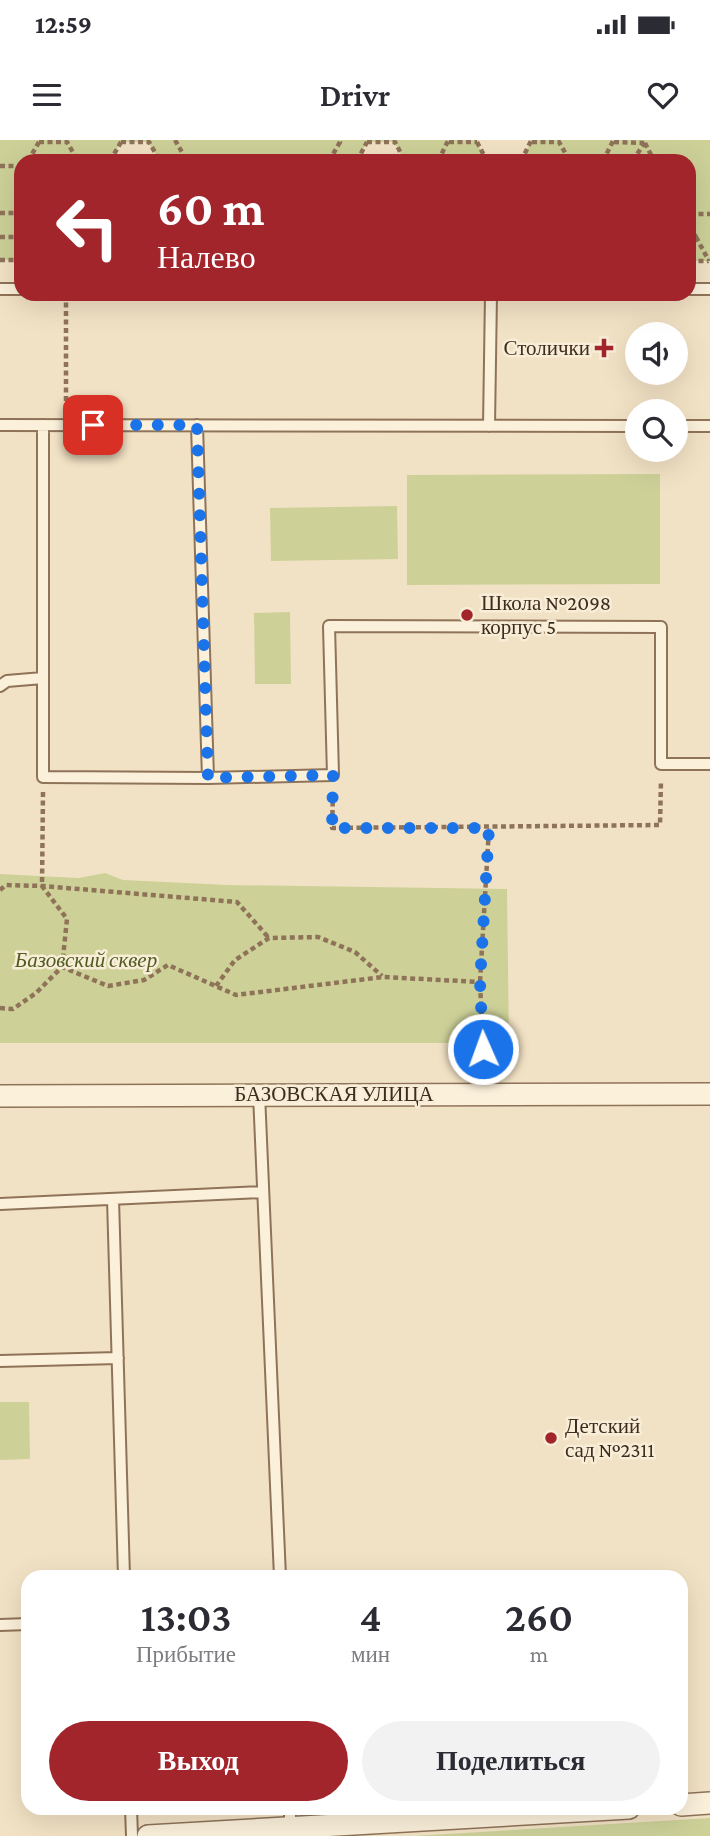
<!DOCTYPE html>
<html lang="ru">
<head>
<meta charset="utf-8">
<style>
  :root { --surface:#fff; --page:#f2f2f3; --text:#2b2b33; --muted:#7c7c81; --accent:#a2252b }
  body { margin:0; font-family:"Crimson Pro",serif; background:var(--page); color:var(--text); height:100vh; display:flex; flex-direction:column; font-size:26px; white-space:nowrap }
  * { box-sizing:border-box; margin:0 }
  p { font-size:23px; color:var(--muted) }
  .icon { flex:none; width:38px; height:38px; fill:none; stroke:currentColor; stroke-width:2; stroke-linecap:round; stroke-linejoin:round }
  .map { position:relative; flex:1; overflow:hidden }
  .details { position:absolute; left:21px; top:1430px; width:667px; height:245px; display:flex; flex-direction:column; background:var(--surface); border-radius:21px; box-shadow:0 7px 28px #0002 }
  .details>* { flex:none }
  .hud { position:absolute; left:14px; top:14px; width:682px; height:147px; border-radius:21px; box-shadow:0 7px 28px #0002; background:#a2252b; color:#fff; overflow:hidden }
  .buttons { position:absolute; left:625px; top:182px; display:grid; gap:14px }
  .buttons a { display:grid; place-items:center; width:63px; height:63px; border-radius:50%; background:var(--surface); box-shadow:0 7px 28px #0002; font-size:35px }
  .pin { position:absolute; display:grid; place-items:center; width:60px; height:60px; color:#fff; margin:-30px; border-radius:14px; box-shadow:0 4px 10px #0006 }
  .me { position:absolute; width:77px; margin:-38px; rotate:358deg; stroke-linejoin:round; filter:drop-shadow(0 0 5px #0008) }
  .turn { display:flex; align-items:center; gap:24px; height:147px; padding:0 28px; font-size:32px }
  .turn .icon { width:91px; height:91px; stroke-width:2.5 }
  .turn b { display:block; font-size:49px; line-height:60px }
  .eta { display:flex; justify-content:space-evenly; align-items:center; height:119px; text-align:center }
  .eta b { font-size:42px; font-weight:600; line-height:49px }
  .primary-button { display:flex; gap:14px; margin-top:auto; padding:14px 28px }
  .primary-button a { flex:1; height:80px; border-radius:42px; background:var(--accent); color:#fff; font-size:28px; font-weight:600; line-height:80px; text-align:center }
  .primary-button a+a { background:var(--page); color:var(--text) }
  .status { display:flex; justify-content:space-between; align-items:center; height:49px; padding:0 35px; background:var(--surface); direction:ltr }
  .status svg { height:19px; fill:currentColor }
  header { display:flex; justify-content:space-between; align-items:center; height:91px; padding:0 28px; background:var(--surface); font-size:32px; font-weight:600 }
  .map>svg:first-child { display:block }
  .green { fill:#cdd198 }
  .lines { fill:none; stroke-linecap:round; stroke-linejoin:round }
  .lane-casing { stroke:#8f7359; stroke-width:14 }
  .street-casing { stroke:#8f7359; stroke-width:24 }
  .path { stroke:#8f7359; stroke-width:4.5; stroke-dasharray:5 3.5; stroke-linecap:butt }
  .lane { stroke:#fbf0da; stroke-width:10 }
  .street { stroke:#fbf0da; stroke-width:21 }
  .route { stroke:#1a73e8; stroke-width:12; stroke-dasharray:0 21.6 }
  .poi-dot { fill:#a2252b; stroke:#f8edd6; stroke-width:2.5 }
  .labels { text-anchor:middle; stroke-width:5; stroke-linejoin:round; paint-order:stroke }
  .poi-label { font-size:21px; fill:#3e2c1e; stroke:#f8edd6; text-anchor:start }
  .park-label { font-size:21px; font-style:italic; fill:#505c23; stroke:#f8edd6 }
  .street-label { font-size:21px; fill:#3e2c1e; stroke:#f8edd6 }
</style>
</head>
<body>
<div class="status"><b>12:59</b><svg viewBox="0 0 49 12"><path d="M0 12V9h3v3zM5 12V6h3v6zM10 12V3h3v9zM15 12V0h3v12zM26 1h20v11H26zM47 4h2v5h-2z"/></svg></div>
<header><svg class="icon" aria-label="menu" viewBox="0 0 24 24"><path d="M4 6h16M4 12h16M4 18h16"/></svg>Drivr<svg class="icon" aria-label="heart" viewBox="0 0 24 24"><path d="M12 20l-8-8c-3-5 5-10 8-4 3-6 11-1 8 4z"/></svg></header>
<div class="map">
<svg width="710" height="1696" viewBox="0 0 710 1696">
  <rect width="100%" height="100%" fill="#f2e2c5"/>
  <path class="green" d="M 0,0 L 478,0 L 477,3 L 487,21 L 405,21 L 394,2 L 367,2 L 357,21 L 160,21 L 148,2 L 121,2 L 110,21 L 21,21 L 21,120 L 0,120 Z
    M 530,0 L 710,0 L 710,121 L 690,121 L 690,21 L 521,21 L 531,2 Z
    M 660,334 L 660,444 L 407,445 L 407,335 Z
    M 397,366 L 398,419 L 271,421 L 270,368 Z
    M 290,472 L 291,544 L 255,544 L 254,473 Z
    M 105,733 L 123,740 L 228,745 L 507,749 L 509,903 L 0,903 L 0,734 L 79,738 Z
    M 0,1262 L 29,1262 L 30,1319 L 0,1320 Z
    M 710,1678 L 710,1696 L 414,1696 Z"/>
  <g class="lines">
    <defs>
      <path id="lane" d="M 0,149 L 21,149
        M 690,149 L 710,149
        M 0,285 L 637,286
        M 43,285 L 43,637 L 208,638 L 333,635 L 329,486 L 661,487 L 661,624 L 710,624
        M 197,285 L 208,638
        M 489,286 L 491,154
        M 676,286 L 710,286
        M 0,546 L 7,541 L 43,538
        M 259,954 L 280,1437
        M 113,1059 L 124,1437
        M 0,1064 L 263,1052
        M 0,1221 L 118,1218
        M 0,1485 L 28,1484
        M 131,1668 L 132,1696
        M 290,1668 L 290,1687"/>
      <path id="street" d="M 0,956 L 710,954
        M 681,1665 L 710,1663
        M 148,1696 L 629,1668"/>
    </defs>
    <use href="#lane" class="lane-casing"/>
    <use href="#street" class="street-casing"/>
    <path class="path" d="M 175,0 L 187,21
      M 39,2 L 67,2 L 78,21
      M 121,2 L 149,2 L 160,21
      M 367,2 L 395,2 L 405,21
      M 449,2 L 477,2
      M 477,2 L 487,21
      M 532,2 L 559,2 L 570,21
      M 614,2 L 644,3
      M 645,3 L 654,21
      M 28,21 L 39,2
      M 110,21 L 121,2
      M 329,21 L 340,2 L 339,0
      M 357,21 L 367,2
      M 438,21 L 448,1
      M 521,21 L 531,1
      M 603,21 L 613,1
      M 633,21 L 646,0
      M 0,26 L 21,26
      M 0,73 L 21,73
      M 690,74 L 710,74
      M 690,87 L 696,97 L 690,97
      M 0,97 L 21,97
      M 696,97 L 709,121
      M 0,120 L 21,120
      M 690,121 L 709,121
      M 66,154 L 66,269
      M 43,652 L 42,746 L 67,779 L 62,827
      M 333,653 L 332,688 L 660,685 L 661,640
      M 0,750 L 6,745 L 42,746 L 237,762 L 269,798
      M 216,846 L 235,820 L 269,798 L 318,797 L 355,812 L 382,836
      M 0,868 L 13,869 L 36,853 L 62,827 L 108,846 L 144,840 L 168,825 L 236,855 L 383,837 L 480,842
      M 483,909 L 480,842 L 489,688"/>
    <use href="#lane" class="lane"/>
    <use href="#street" class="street"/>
  </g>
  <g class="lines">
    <path class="route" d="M 93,285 L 197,285 L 208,638 L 333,635 L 332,688 L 489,688 L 480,842 L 483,909"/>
  </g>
  <g class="poi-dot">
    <path d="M600.5 197.5h7v7h7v7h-7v7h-7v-7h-7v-7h7z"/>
    <circle cx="467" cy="475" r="7"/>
    <circle cx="551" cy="1298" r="7"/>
  </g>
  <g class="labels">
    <g class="poi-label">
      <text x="590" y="215" text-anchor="end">Столички</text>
      <text x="481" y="470">Школа №2098<tspan x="481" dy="24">корпус 5</tspan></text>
      <text x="565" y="1293">Детский<tspan x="565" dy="24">сад №2311</tspan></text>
    </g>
    <g class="park-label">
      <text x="86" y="827">Базовский сквер</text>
    </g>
    <g class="street-label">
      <text x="334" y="961">БАЗОВСКАЯ УЛИЦА</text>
    </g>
  </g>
</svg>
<div class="buttons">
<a><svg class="icon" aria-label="sound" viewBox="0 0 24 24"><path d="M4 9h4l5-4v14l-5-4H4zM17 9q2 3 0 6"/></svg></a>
<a><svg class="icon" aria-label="search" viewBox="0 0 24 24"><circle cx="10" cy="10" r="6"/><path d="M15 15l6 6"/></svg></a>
</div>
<div class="pin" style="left:93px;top:285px;background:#d93025"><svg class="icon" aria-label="arrive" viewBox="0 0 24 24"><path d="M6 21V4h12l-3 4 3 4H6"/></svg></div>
<svg class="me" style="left:483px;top:909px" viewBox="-20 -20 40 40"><circle r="17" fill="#1a73e8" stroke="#fff" stroke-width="3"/><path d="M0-11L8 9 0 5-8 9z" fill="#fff"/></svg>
<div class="hud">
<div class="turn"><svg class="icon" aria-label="left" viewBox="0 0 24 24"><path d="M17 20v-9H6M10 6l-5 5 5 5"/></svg><div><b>60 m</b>Налево</div></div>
</div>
<section class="details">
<div class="eta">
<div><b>13:03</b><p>Прибытие</p></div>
<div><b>4</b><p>мин</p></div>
<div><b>260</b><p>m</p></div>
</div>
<div class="primary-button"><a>Выход</a><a>Поделиться</a></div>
</section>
</div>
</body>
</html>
